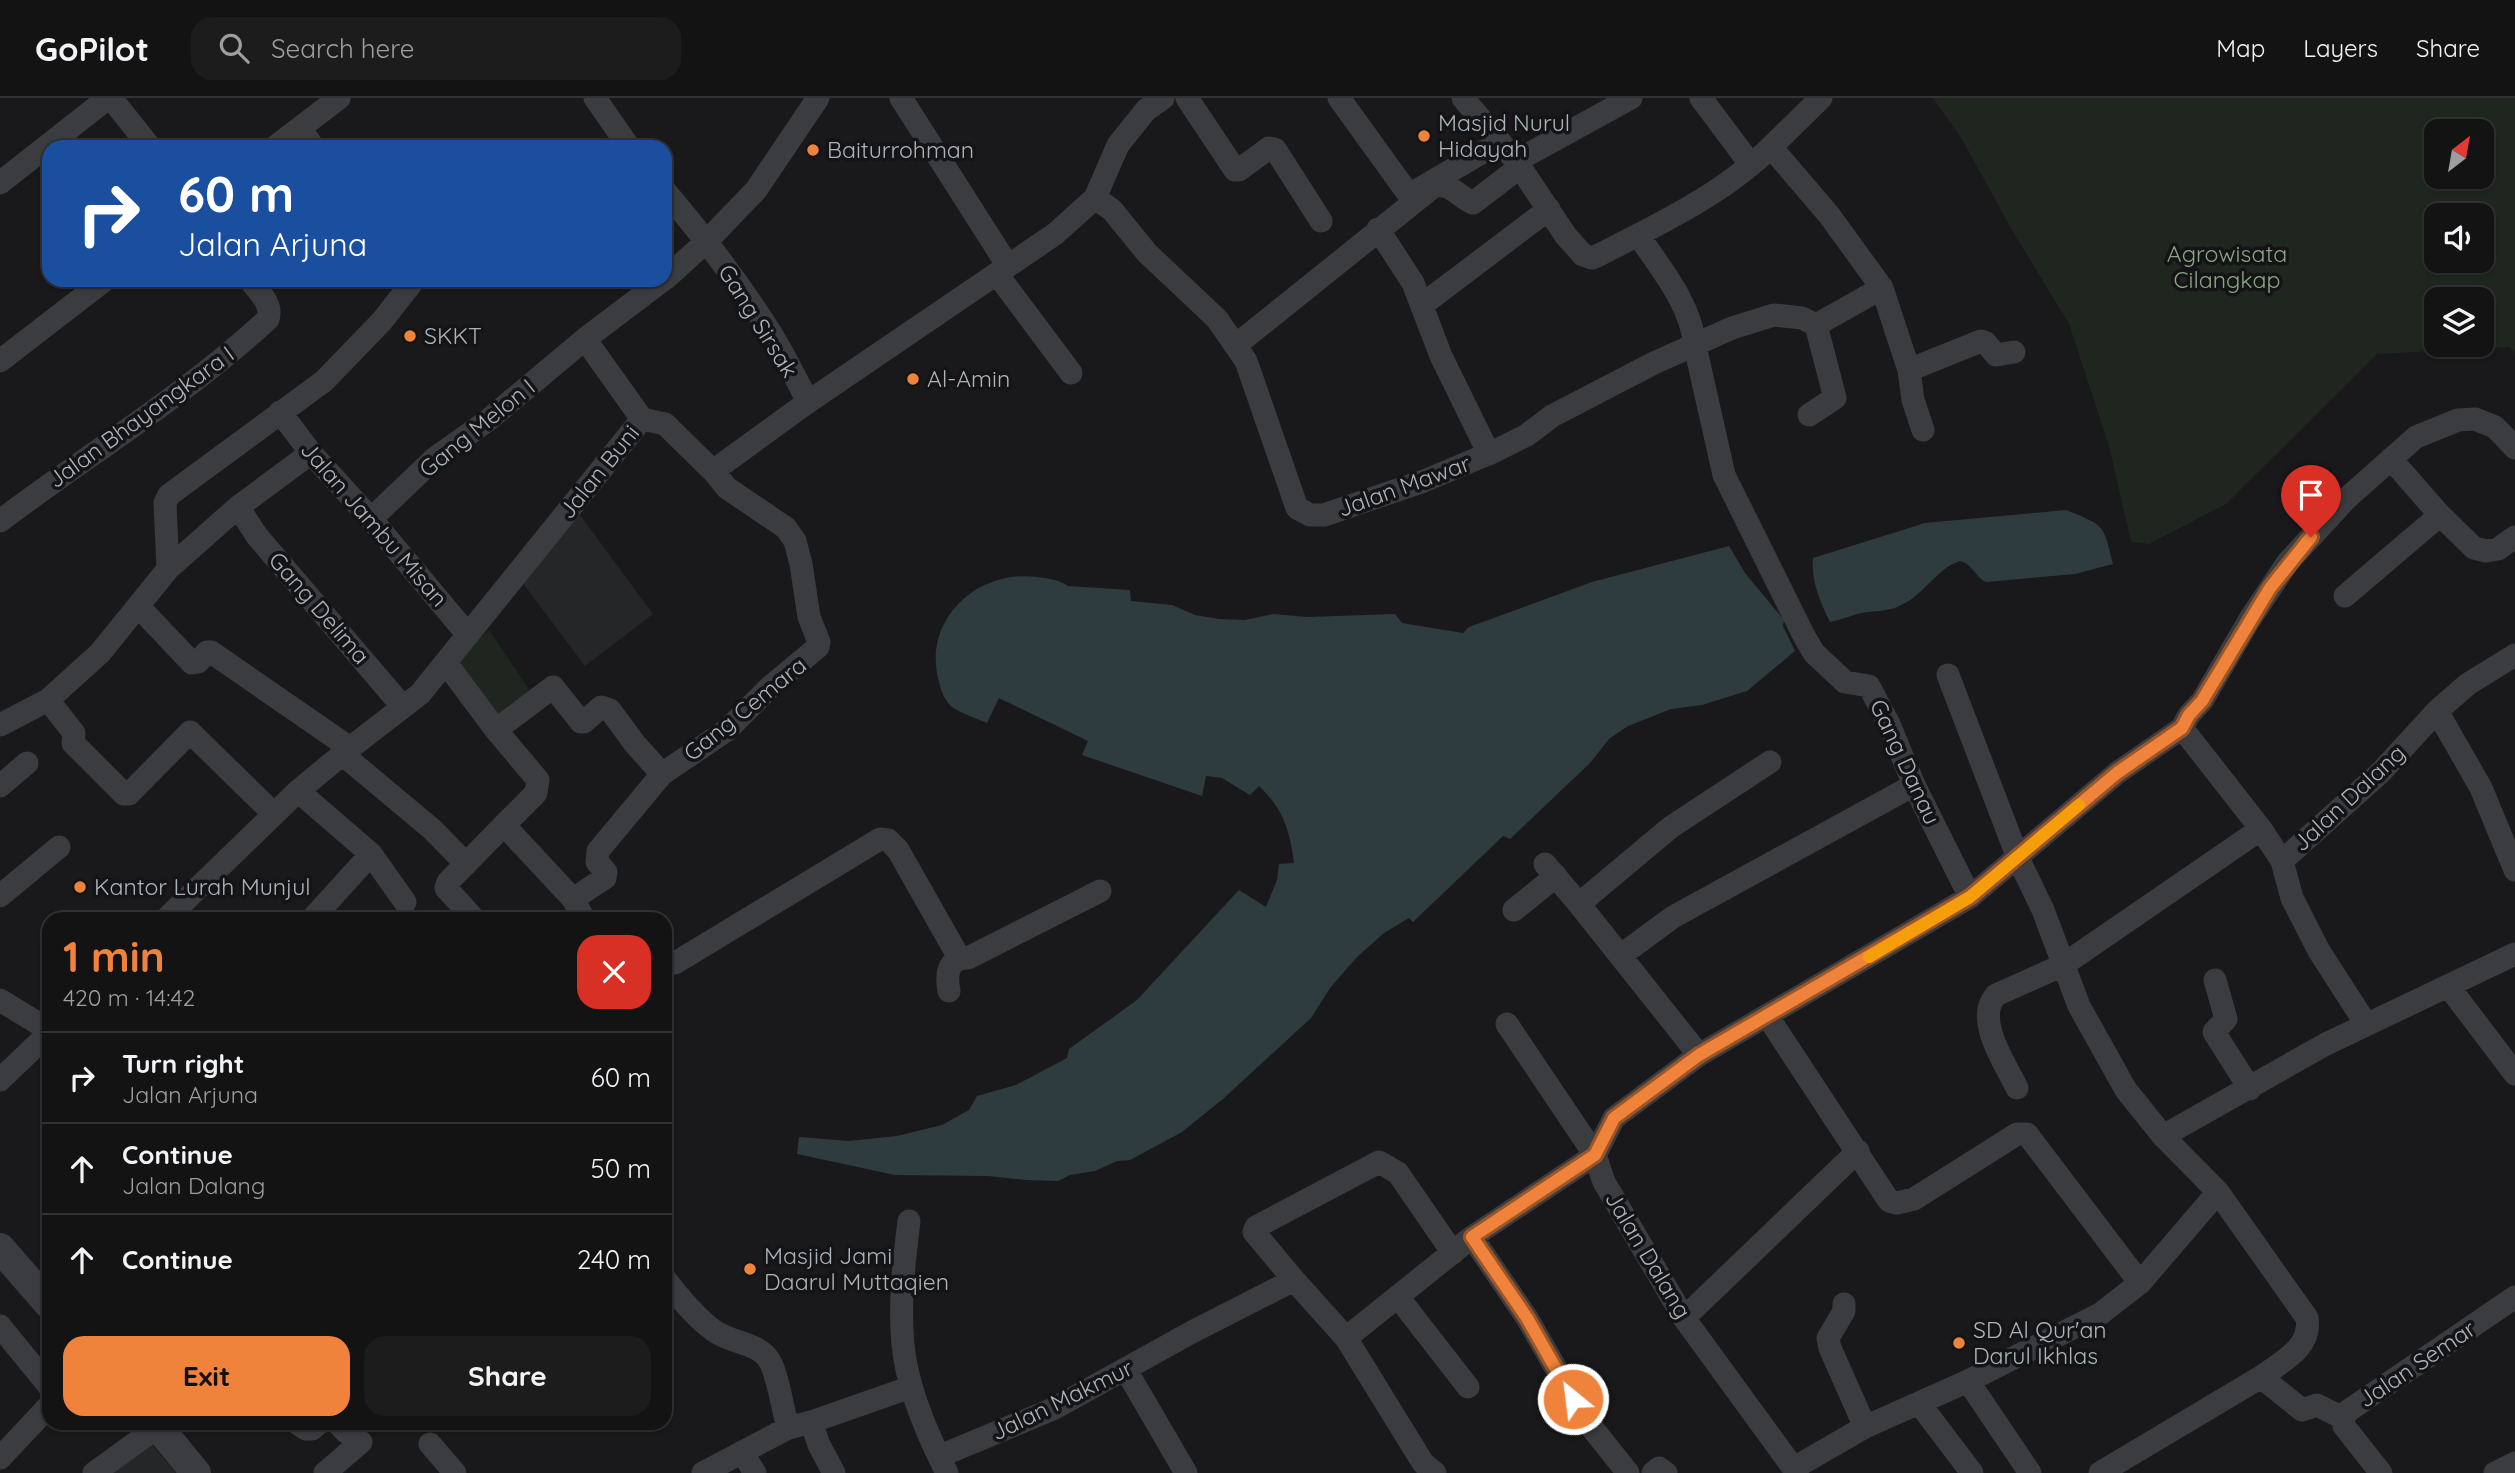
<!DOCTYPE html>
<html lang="en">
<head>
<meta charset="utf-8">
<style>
  :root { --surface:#131314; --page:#1c1c1d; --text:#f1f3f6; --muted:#9d9ea0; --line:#323234; --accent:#f0833b }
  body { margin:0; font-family:Quicksand,sans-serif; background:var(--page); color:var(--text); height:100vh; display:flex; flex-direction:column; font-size:26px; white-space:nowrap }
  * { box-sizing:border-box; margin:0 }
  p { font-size:23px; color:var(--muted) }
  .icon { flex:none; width:38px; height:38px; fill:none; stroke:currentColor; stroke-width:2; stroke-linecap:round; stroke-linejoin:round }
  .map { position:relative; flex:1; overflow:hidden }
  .details { position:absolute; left:42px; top:814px; width:630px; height:518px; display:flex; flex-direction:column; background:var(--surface); border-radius:21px; box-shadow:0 2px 5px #0004,0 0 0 2px var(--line) }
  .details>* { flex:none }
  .guide { position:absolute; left:42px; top:42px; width:630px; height:147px; border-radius:21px; box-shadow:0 2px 5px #0004,0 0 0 2px var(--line); background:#1a4fa0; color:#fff; overflow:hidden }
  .needle { width:46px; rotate:31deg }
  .buttons { position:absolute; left:2424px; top:21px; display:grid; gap:14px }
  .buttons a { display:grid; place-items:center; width:70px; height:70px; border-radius:14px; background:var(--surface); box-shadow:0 2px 5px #0004,0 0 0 2px var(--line); font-size:35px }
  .pin { position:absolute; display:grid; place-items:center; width:60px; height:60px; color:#fff; margin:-72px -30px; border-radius:50% 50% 50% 0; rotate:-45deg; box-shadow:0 0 7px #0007 }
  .pin .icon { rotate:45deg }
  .me { position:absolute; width:77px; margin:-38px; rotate:331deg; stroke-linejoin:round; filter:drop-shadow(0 0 5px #0008) }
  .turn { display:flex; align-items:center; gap:24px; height:147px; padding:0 21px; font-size:32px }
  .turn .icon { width:91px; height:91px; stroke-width:2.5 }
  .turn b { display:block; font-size:49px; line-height:60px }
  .round { display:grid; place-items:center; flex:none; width:74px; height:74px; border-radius:21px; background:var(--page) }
  .head { display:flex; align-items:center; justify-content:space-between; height:119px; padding:0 21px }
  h1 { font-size:42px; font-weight:700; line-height:52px; color:var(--accent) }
  .button { display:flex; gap:14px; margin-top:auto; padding:14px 21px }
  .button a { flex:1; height:80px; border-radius:21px; background:var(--accent); color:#111; font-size:28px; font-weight:700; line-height:80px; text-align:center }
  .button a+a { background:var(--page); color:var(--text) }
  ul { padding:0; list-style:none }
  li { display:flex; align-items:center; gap:21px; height:91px; padding:0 21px; border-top:2px solid var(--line) }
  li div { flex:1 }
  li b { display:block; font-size:26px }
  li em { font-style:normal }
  header { display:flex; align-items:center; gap:42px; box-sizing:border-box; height:98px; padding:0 35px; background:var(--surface); border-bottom:2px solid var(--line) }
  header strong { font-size:33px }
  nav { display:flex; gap:38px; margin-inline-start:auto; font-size:24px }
  .search { width:490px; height:63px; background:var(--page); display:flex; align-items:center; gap:18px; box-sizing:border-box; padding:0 24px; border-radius:21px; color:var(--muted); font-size:26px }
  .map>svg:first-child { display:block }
  .built { fill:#252628 }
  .green { fill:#1f261f; fill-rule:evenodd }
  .water { fill:#2f3c3f }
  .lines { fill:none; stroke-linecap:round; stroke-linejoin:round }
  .minor { stroke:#3a3c40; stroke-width:23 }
  .tertiary { stroke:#3a3c40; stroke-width:30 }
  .route-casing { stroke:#9c5526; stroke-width:18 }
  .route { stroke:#f0833b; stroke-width:12 }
  .slow { stroke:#f59e0b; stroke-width:12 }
  .poi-dot { fill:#f0833b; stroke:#141416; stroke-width:2.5 }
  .labels { text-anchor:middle; stroke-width:7; stroke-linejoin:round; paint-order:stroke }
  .poi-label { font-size:23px; fill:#abb4ba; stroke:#141416; text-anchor:start }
  .park-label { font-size:23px; fill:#8aa583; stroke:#141416 }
  .street-label { font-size:23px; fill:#abb4ba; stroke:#141416 }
</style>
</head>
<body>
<header>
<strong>GoPilot</strong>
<div class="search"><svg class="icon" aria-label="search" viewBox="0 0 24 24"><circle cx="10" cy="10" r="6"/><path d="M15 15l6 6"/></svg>Search here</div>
<nav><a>Map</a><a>Layers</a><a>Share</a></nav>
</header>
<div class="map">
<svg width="2515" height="1375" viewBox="0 0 2515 1375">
  <rect width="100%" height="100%" fill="#19191b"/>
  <path class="built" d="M 577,413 L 653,516 L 585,568 L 519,480 Z
    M 143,1336 L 176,1375 L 94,1375 Z"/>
  <path class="green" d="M 1933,0 L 2515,0 L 2515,255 L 2510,249 L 2377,256 L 2226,406 L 2149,446 L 2131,444 L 2109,348 L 2069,226 L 2012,132 L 1962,41 ZM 2436,33 L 2482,33 L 2482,79 L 2436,79 ZM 2436,117 L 2482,117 L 2482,163 L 2436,163 ZM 2436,201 L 2482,201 L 2482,247 L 2436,247 Z
    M 489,532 L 530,593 L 496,618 L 453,563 Z"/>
  <path class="water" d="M 2066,412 C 2105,428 2103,425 2113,466 L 2075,476 L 1986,484 C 1975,479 1973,466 1960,463 C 1935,471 1923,499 1899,508 C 1889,513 1878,513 1867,514 C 1857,515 1841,522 1830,524 C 1820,503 1811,484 1813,460 L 1925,425 Z
    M 1729,448 L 1745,475 L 1784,522 L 1783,528 L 1795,553 L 1747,593 L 1702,607 L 1671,611 L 1628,628 L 1609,641 L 1590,665 L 1510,741 L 1503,738 L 1413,824 L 1409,820 L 1384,835 L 1357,859 L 1330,890 L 1311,920 L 1224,1000 L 1182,1034 L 1130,1062 L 1117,1063 L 1095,1073 L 1070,1077 L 1058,1083 L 1026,1082 L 988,1078 L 895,1077 L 797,1056 L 799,1039 L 849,1043 L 897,1038 L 942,1027 L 969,1012 L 977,998 L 1016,987 L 1067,960 L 1069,951 L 1137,902 L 1239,792 L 1266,809 L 1277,782 L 1279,766 L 1294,765 C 1290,732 1283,711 1259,688 L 1250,697 L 1222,680 L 1206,678 L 1202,698 L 1082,657 L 1088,643 L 999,600 L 987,625 C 976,620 962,616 952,609 C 944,602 940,590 938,580 C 924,520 979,471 1037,479 C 1049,481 1058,481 1068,488 L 1130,492 L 1131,503 L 1172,507 L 1195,517 L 1219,521 L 1245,522 L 1273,516 L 1307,519 L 1395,516 L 1402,525 L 1463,535 L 1469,529 L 1592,484 Z"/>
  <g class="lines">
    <path class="minor" d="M 111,0 L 150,49
      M 595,0 L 629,49
      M 901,0 L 1008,168
      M 1187,0 L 1235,72 L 1239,72 L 1269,50 L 1275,51 L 1321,123
      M 1339,0 L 1409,97 L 1500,44
      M 1463,0 L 1516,63 L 1566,138 L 1583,157 L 1592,160 L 1597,158 L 1638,137 C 1661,171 1691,206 1695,248 L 1724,377 L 1804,538 L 1814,555 L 1845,584 L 1869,588 L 1889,626 L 1914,687 L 1970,799
      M 1701,0 L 1751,67
      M 300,30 L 313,49
      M 275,49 L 339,0
      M 1771,49 L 1821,0
      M 1516,63 L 1631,0
      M 0,85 L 108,0
      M 665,93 C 704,139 740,186 772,237 C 785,258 796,281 808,304
      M 1095,100 L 1112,112 L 1147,155 L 1217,221 L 1246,263 L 1297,410 L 1310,417 L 1324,417 L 1424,383 L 1493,354 L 1527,337 L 1552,318 L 1654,265 L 1732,230 L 1774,217 L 1802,220 L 1816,227 L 1882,190 L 1909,272 L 1981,243 L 1986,245 L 1996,257 L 2014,254
      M 1378,131 L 1413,185 L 1441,258 L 1489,356
      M 1638,137 C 1686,112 1732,87 1771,49 L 1829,117 L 1882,190
      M 997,176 L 1071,275
      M 665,181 L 707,143 L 756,92 L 818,0
      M 1422,207 L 1549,111
      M 585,241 L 642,321
      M 1236,247 L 1433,89 C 1450,83 1458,99 1473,105 L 1520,69
      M 0,263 L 105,182
      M 1909,272 L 1913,302 L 1923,332
      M 280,314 L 311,355 L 371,421 L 468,537
      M 1809,317 L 1835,300 L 1816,227
      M 2391,361 L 2440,417 L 2474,450 L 2486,453 L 2498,451 L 2515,439
      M 238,409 L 257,438 L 403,609
      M 371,421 L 435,360 L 487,323 L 585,241 L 663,182
      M 0,423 C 89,356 186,297 268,221 C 273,206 259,194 250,182
      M 168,471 L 165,405 L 169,397 L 324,283 L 382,223 L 414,182
      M 2345,498 L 2440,417
      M 138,508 L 192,565 L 198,564 L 207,554 L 211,554 L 350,650
      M 446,565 L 496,632 L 538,682 L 536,695 L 504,727
      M 1948,577 L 2018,760 L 2043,812 L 2079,908 L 2126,992 L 2163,1038
      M 48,602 L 74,635 L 73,645 L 124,696 L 129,696 L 190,634 L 274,716
      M 2437,613 L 2468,586 L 2515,557
      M 0,627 L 48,602 L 100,555 L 168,471 L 238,409 L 311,355
      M 2182,630 L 2261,731 L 2282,763 L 2292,800 L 2319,853 L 2366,926
      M 496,632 L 553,589 L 581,624 L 584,624 L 601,609 L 610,612 L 635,646 L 662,676
      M 342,656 L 433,732 L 466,766
      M 0,688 L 27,665
      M 298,693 L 371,756 L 405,804
      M 2282,763 L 2381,674 L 2437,613 L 2481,690 L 2515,772
      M 1545,766 L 1579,806
      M 0,798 L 59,749
      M 573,801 L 584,821
      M 1514,812 L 1556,778
      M 166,821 L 298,693 L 350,650 L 420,596 L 642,321 L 665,326 L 713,373 L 808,304 L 1055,136 L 1095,100 L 1118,47 L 1146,12 L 1163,0
      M 312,821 L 371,756
      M 474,821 L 446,790 L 448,784 L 504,727 L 573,801 L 605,780 L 606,774 L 597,764 L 598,753 L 662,676 L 727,632 L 769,590 L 818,549 L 819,544 L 809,519 L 801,466 L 795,443 L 786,430 L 727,390 L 713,373
      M 1620,858 L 1673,819 L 1914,687
      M 665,861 L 675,865 L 880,741 L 888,742 L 898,752 L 957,856 L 962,860
      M 2215,882 L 2226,921 L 2214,934 L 2250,991
      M 2449,889 L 2515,976
      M 949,893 C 946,877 947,860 968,860 L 1100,793
      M 0,902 L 49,932
      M 1768,919 L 1889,1103 L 1897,1105 L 1914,1101 L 2017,1036 L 2027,1036 L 2140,1185
      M 1699,957 L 1579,806 L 1671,729 L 1770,664
      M 0,982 L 49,935
      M 2017,990 C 2005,965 1974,921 1996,897 L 2063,867 L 2261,731
      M 2218,1094 L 2307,1220 C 2312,1250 2282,1263 2261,1279 L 2302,1312 L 2317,1307 L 2343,1320
      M 909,1123 C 904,1164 899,1206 903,1247 C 907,1289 928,1338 947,1375
      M 1472,1139 L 1527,1220 L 1585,1321 L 1628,1375
      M 665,1181 C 679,1199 695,1219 713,1232 C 729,1245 758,1244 769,1262 C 778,1276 783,1313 788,1330
      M 1294,1182 L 1254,1134 L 1256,1129 L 1379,1064 L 1398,1075 L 1453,1155
      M 1398,1199 L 1468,1289
      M 1844,1206 L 1844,1213 L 1828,1240 L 1830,1250 L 1865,1329
      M 1684,1220 L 1858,1053
      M 0,1228 L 49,1288
      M 1346,1240 L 1472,1139 L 1595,1057 L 1507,926
      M 1126,1272 L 1186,1375
      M 1968,1283 L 2030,1375
      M 1919,1305 L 1972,1375
      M 811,1324 L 819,1347 L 834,1375
      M 297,1325 L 306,1331 L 312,1331 L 319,1325
      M 430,1346 L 455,1375
      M 742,1354 L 755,1375
      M 940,1358 L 1053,1311 L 1192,1234 L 1294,1182 L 1346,1240 L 1423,1365 L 1435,1375
      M 0,1360 L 49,1308
      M 1794,1370 L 1865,1329 L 1968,1283 L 2100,1216 L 2140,1185 L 2218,1094 L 2163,1038 L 2326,946 L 2515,856
      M 94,1375 L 163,1325
      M 325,1375 L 361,1344 L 346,1334 L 338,1325
      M 703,1375 L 788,1330 L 811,1324 L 911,1289
      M 1653,1375 L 1659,1370 L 1666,1375
      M 1797,1375 L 1684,1220 L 1604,1084 L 1595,1057 L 1614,1020 L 1699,957 L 1970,799 L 2117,675 L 2182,630 L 2189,617 L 2202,603 L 2250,521 L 2288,464 L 2346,401 L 2416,339 L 2458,322 L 2475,321 L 2495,329 L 2515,350
      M 2100,1375 L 2261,1279
      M 2381,1375 L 2344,1328 L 2343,1320 L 2348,1313 L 2515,1199
      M 2495,1375 L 2515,1365"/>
    <path class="tertiary" d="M 0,1150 L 49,1206
      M 155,1325 L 196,1375"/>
  </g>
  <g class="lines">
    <defs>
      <path id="route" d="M 1573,1301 L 1527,1220 L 1472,1139 L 1595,1057 L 1614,1020 L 1699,957 L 1970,799 L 2117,675 L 2182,630 L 2189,617 L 2202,603 L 2270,490 L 2311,439"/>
    </defs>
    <use href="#route" class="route-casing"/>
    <use href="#route" class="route"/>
    <path class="slow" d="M 1869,859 L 1970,799 L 2079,707"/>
  </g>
  <g class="poi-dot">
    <circle cx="1424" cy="38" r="7"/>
    <circle cx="813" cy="52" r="7"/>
    <circle cx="410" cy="238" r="7"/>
    <circle cx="913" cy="281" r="7"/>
    <circle cx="80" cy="789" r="7"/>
    <circle cx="750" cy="1171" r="7"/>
    <circle cx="1959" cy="1245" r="7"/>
  </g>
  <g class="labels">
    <g class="poi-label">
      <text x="1438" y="33">Masjid Nurul<tspan x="1438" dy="26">Hidayah</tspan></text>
      <text x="827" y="60">Baiturrohman</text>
      <text x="424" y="246">SKKT</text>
      <text x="927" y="289">Al-Amin</text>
      <text x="94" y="797">Kantor Lurah Munjul</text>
      <text x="764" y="1166">Masjid Jami<tspan x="764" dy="26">Daarul Muttaqien</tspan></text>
      <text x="1973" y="1240">SD Al Qur'an<tspan x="1973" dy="26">Darul Ikhlas</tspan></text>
    </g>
    <g class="park-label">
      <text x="2227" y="164">Agrowisata<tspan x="2227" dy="26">Cilangkap</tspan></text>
    </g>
    <g class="street-label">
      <text transform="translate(758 223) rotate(58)" y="8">Gang Sirsak</text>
      <text transform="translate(141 319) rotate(-36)" y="8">Jalan Bhayangkara I</text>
      <text transform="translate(477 330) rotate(-39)" y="8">Gang Melon I</text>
      <text transform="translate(599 374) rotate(-51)" y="8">Jalan Buni</text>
      <text transform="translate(1404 388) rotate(-20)" y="8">Jalan Mawar</text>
      <text transform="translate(374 426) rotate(49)" y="8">Jalan Jambu Misan</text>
      <text transform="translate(319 510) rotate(49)" y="8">Gang Delima</text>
      <text transform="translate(745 611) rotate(-39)" y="8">Gang Cemara</text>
      <text transform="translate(1905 664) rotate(65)" y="8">Gang Danau</text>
      <text transform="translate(2349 700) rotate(-43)" y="8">Jalan Dalang</text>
      <text transform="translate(1648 1157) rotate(59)" y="8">Jalan Dalang</text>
      <text transform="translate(2417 1266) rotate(-34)" y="8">Jalan Semar</text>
      <text transform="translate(1062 1302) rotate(-26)" y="8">Jalan Makmur</text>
    </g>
  </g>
</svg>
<div class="buttons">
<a><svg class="needle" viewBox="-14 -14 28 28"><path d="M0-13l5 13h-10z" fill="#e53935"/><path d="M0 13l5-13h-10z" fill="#9d9ea0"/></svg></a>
<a><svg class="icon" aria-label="sound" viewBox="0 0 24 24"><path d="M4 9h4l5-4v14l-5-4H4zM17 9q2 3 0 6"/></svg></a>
<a><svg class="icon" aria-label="layers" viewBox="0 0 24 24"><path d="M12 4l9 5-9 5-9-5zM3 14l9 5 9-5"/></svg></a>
</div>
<div class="pin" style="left:2311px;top:439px;background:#d93025"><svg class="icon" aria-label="arrive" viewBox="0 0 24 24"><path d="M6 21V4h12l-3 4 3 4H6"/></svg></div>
<svg class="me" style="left:1573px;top:1301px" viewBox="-20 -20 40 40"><circle r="17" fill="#f0833b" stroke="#fff" stroke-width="3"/><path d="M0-11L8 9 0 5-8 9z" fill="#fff"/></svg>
<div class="guide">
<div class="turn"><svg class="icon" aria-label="right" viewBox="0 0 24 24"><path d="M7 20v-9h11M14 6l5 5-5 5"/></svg><div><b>60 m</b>Jalan Arjuna</div></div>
</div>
<section class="details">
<div class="head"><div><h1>1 min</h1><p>420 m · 14:42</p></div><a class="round" style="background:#d93025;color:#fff"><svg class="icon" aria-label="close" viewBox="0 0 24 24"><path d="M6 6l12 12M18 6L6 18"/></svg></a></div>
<ul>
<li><svg class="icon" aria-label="right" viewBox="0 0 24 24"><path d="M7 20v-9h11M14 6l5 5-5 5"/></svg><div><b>Turn right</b><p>Jalan Arjuna</p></div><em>60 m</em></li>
<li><svg class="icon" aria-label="ahead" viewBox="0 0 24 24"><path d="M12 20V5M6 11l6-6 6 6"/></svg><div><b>Continue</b><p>Jalan Dalang</p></div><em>50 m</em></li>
<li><svg class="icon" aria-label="ahead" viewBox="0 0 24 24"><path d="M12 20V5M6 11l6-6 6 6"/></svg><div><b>Continue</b></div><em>240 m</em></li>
</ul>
<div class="button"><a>Exit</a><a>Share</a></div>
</section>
</div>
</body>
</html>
